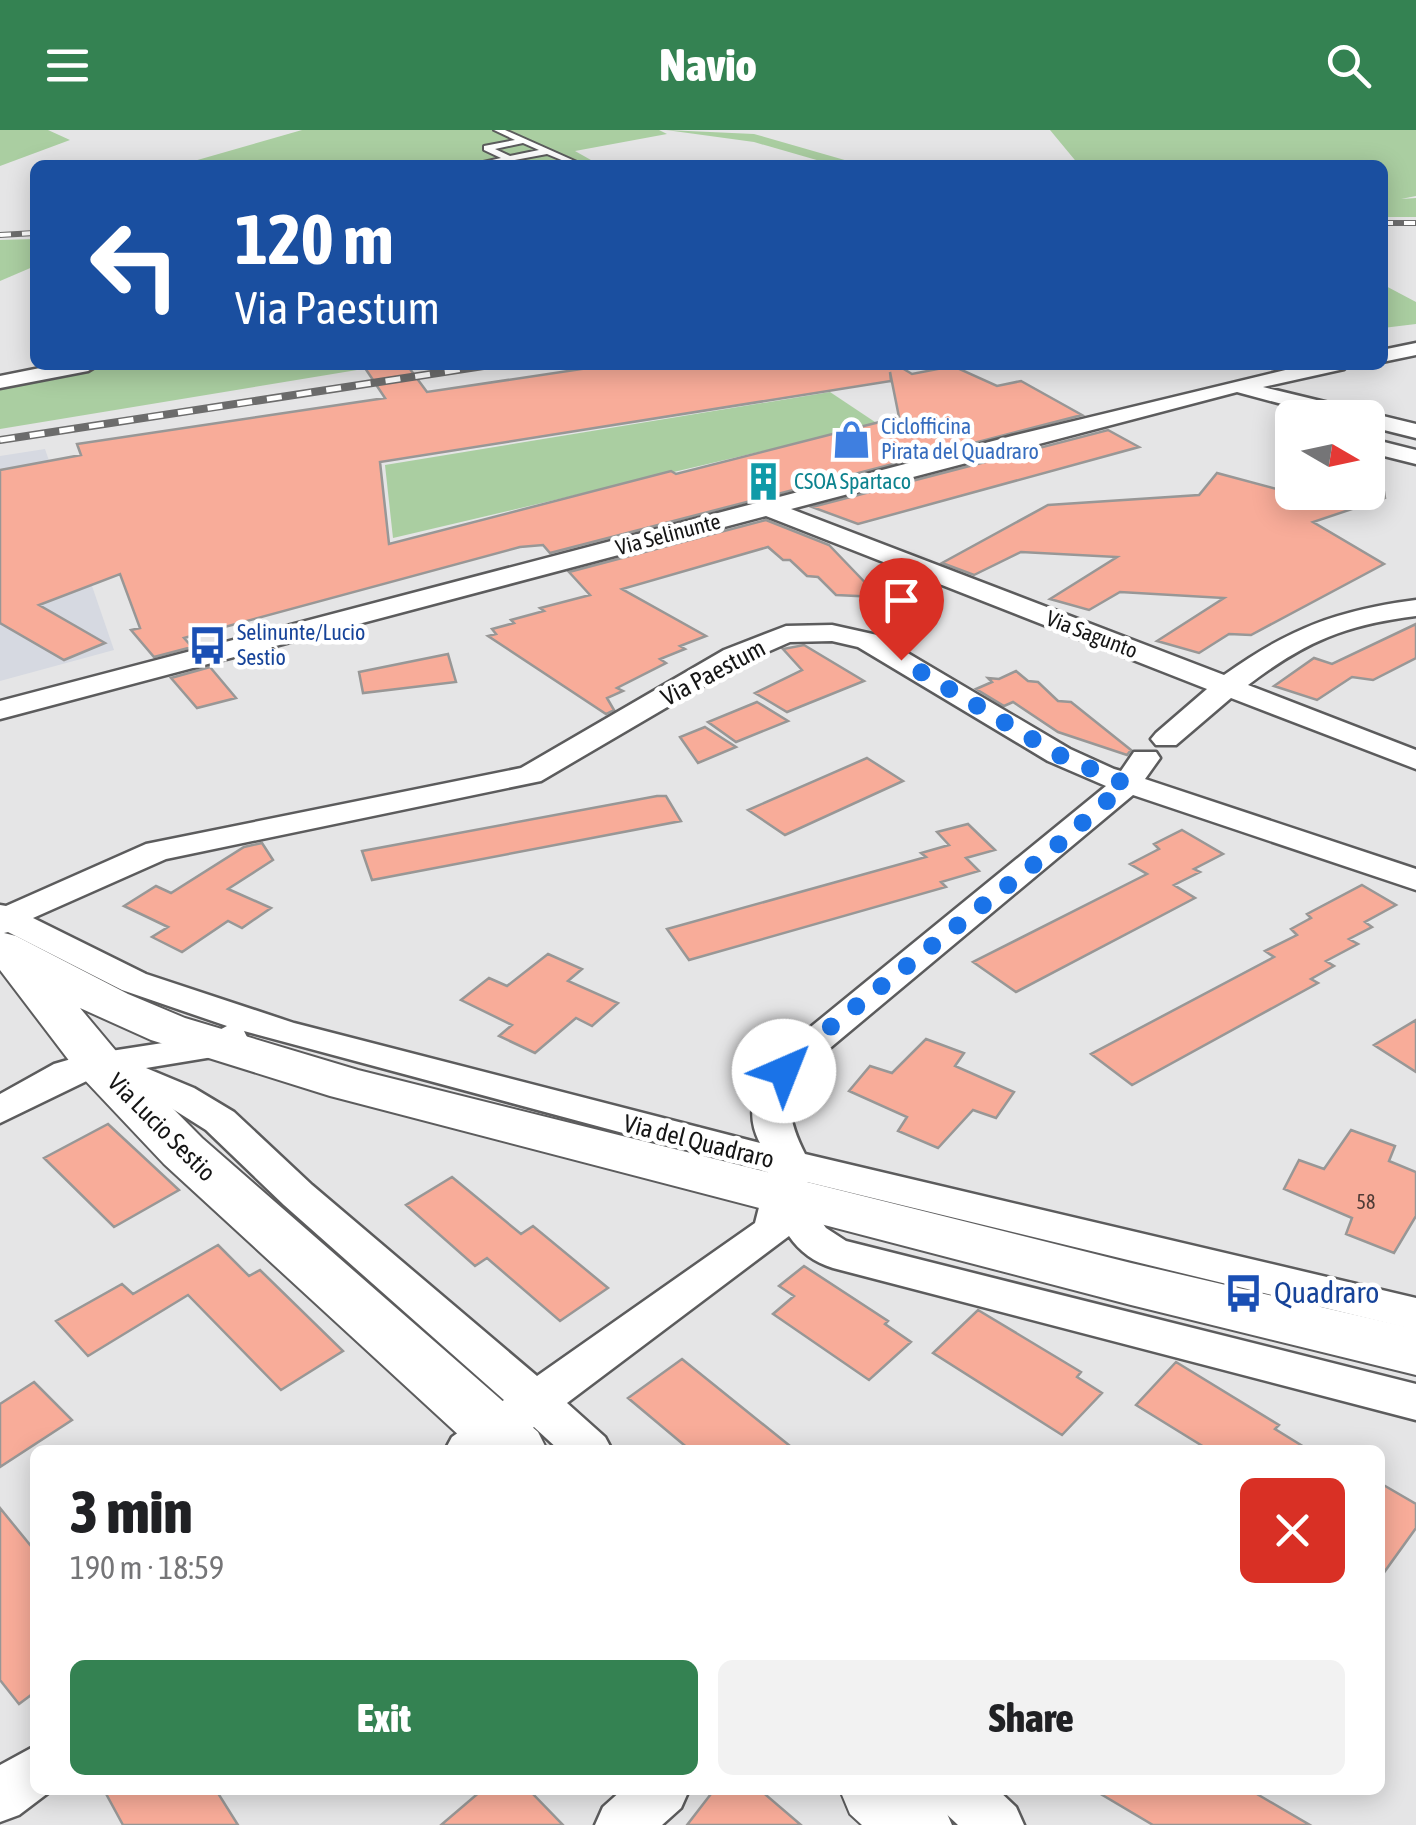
<!DOCTYPE html>
<html lang="en">
<head>
<meta charset="utf-8">
<style>
  :root { --surface:#fff; --page:#f2f2f2; --text:#202124; --muted:#757577; --accent:#348252 }
  body { margin:0; font-family:"Asap Condensed",sans-serif; background:var(--page); color:var(--text); height:100vh; display:flex; flex-direction:column; font-size:38px; white-space:nowrap }
  * { box-sizing:border-box; margin:0 }
  p { font-size:32px; color:var(--muted) }
  .icon { flex:none; width:55px; height:55px; fill:none; stroke:currentColor; stroke-width:2; stroke-linecap:round; stroke-linejoin:round }
  .map { position:relative; flex:1; overflow:hidden }
  .side { position:absolute; left:30px; top:1315px; width:1355px; height:350px; display:flex; flex-direction:column; background:var(--surface); border-radius:15px; box-shadow:0 5px 25px #0003 }
  .side>* { flex:none }
  .top-card { position:absolute; left:30px; top:30px; width:1358px; height:210px; border-radius:15px; box-shadow:0 5px 25px #0003; background:#1a4fa0; color:#fff; overflow:hidden }
  .needle { width:65px; rotate:99deg }
  .controls { position:absolute; left:1275px; top:270px; display:grid; gap:20px }
  .controls a { display:grid; place-items:center; width:110px; height:110px; border-radius:15px; background:var(--surface); box-shadow:0 5px 25px #0003; font-size:50px }
  .pin { position:absolute; display:grid; place-items:center; width:85px; height:85px; color:#fff; margin:-102px -42px; border-radius:50% 50% 50% 0; rotate:-45deg; box-shadow:0 0 10px #0007 }
  .pin .icon { rotate:45deg }
  .me { position:absolute; width:110px; margin:-55px; rotate:44deg; stroke-linejoin:round; filter:drop-shadow(0 0 8px #0008) }
  .turn { display:flex; align-items:center; gap:35px; height:210px; padding:0 40px; font-size:45px }
  .turn .icon { width:130px; height:130px; stroke-width:2.5 }
  .turn b { display:block; font-size:70px; line-height:85px }
  .round { display:grid; place-items:center; flex:none; width:105px; height:105px; border-radius:15px; background:var(--page) }
  .overview { display:flex; align-items:center; justify-content:space-between; height:170px; padding:0 40px }
  h1 { font-size:60px; font-weight:800; line-height:75px }
  .button { display:flex; gap:20px; margin-top:auto; padding:20px 40px }
  .button a { flex:1; height:115px; border-radius:15px; background:var(--accent); color:#fff; font-size:40px; font-weight:800; line-height:115px; text-align:center }
  .button a+a { background:var(--page); color:var(--text) }
  header { display:flex; justify-content:space-between; align-items:center; height:130px; padding:0 40px; background:var(--accent); color:#fff; font-size:45px; font-weight:800 }
  .map>svg:first-child { display:block }
  .built { fill:#d6d9e1 }
  .green { fill:#aacea1 }
  .building { fill:#f8ac99; stroke:#989796; stroke-width:2.5; fill-rule:evenodd }
  .lines { fill:none; stroke-linecap:round; stroke-linejoin:round }
  .lane-casing { stroke:#5c5c5d; stroke-width:4 }
  .street-casing { stroke:#5c5c5d; stroke-width:5 }
  .secondary-casing { stroke:#5c5c5d; stroke-width:4 }
  .lane { fill:#fff; fill-rule:evenodd }
  .street { fill:#fff; fill-rule:evenodd }
  .secondary { fill:#fff; fill-rule:evenodd }
  .rail-far1-casing { stroke:#6c6c6c; stroke-width:6 }
  .rail-casing { stroke:#6c6c6c; stroke-width:8 }
  .rail-far1 { stroke:#fff; stroke-width:4; stroke-dasharray:11; stroke-linecap:butt }
  .rail { stroke:#fff; stroke-width:5; stroke-dasharray:15; stroke-linecap:butt }
  .route { stroke:#1a73e8; stroke-width:18; stroke-dasharray:0 32.4 }
  .labels { text-anchor:middle; stroke-width:9; stroke-linejoin:round; paint-order:stroke }
  .number-label { font-size:20px; fill:#4e3b36 }
  .far-shop-label { font-size:22px; fill:#366cbe; stroke:#fff; text-anchor:start }
  .far-culture-label { font-size:22px; fill:#0d838f; stroke:#fff; text-anchor:start }
  .far-street-label { font-size:22px; fill:#151515; stroke:#fff }
  .far-transit-label { font-size:22px; fill:#164399; stroke:#fff; text-anchor:start }
  .street-label { font-size:25px; fill:#151515; stroke:#fff }
  .near-transit-label { font-size:30px; fill:#164399; stroke:#fff; text-anchor:start }
</style>
</head>
<body>
<header><svg class="icon" aria-label="menu" viewBox="0 0 24 24"><path d="M4 6h16M4 12h16M4 18h16"/></svg>Navio<svg class="icon" aria-label="search" viewBox="0 0 24 24"><circle cx="10" cy="10" r="6"/><path d="M15 15l6 6"/></svg></header>
<div class="map">
<svg width="1416" height="1695" viewBox="0 0 1416 1695">
  <rect width="100%" height="100%" fill="#e5e5e6"/>
  <path class="built" d="M 45,319 L 114,520 L 0,551 L 0,326 Z"/>
  <path class="green" d="M 0,0 L 48,0 L 70,10 L 0,36 Z
    M 302,0 L 659,0 L 667,4 L 575,21 L 598,34 L 593,35 L 180,35 Z
    M 666,0 L 754,4 L 862,35 L 834,35 L 754,12 Z
    M 1050,0 L 1416,0 L 1416,66 L 1401,69 L 1416,68 L 1416,87 L 1383,87 L 1382,35 L 1079,35 Z
    M 35,109 L 35,136 L 0,151 L 0,110 Z
    M 1382,154 L 1416,172 L 1416,194 L 1383,198 Z
    M 80,235 L 354,235 L 357,240 L 0,299 L 0,249 Z
    M 830,262 L 878,294 L 393,408 L 385,335 Z"/>
  <path class="building" d="M 363,235 L 407,235 L 427,262 L 608,235 L 897,235 L 912,244 L 953,236 L 997,256 L 1021,251 L 1082,285 L 550,423 L 543,415 L 520,417 L 184,508 L 192,517 L 154,527 L 131,500 L 140,498 L 120,444 L 39,475 L 105,513 L 64,530 L 0,493 L 0,340 L 81,325 L 77,314 L 385,268 ZM 890,242 L 899,287 L 676,344 L 671,341 L 389,414 L 380,332 L 891,251 Z
    M 1108,300 L 1139,317 L 858,394 L 812,377 Z
    M 1217,343 L 1288,362 L 1384,362 L 1385,368 L 1313,392 L 1384,434 L 1251,505 L 1229,504 L 1199,523 L 1157,511 L 1224,468 L 1120,462 L 1089,480 L 1050,469 L 1117,427 L 1021,422 L 974,445 L 942,433 L 1048,375 L 1199,365 Z
    M 766,390 L 829,415 L 879,467 L 836,465 L 818,447 L 807,446 L 790,430 L 783,430 L 768,417 L 622,459 L 706,506 L 680,516 L 685,519 L 660,529 L 666,533 L 617,558 L 623,561 L 607,568 L 614,580 L 606,584 L 488,506 L 496,504 L 492,499 L 514,493 L 511,490 L 544,481 L 540,478 L 590,465 L 569,442 Z
    M 1416,494 L 1416,528 L 1373,550 L 1352,547 L 1317,570 L 1274,556 L 1314,528 L 1332,534 Z
    M 804,515 L 864,551 L 787,582 L 755,563 L 802,540 L 783,519 Z
    M 448,524 L 456,552 L 363,563 L 359,542 Z
    M 210,537 L 236,568 L 197,578 L 171,548 Z
    M 1016,541 L 1028,551 L 1038,552 L 1058,571 L 1071,572 L 1131,620 L 1127,625 L 1058,602 L 1013,572 L 1004,576 L 976,559 L 992,552 L 988,548 L 999,549 Z
    M 757,572 L 788,591 L 736,612 L 708,592 Z
    M 705,597 L 736,617 L 698,633 L 680,607 Z
    M 867,628 L 903,651 L 785,705 L 748,680 Z
    M 657,666 L 666,666 L 681,691 L 372,750 L 362,721 Z
    M 968,694 L 995,720 L 966,728 L 979,741 L 941,752 L 946,757 L 689,830 L 667,799 L 926,727 L 921,723 L 949,715 L 937,702 Z
    M 1182,700 L 1223,724 L 1194,739 L 1200,742 L 1174,755 L 1195,768 L 1016,862 L 973,832 L 1147,744 L 1130,734 L 1159,719 L 1154,714 Z
    M 262,713 L 273,730 L 228,759 L 271,778 L 242,798 L 228,791 L 182,822 L 152,807 L 168,797 L 124,776 L 156,756 L 171,763 L 244,717 Z
    M 1362,755 L 1396,775 L 1365,792 L 1372,797 L 1349,809 L 1358,814 L 1326,831 L 1334,836 L 1311,849 L 1318,853 L 1132,955 L 1091,924 L 1274,827 L 1265,821 L 1297,805 L 1291,799 L 1311,788 L 1307,784 Z
    M 548,824 L 582,839 L 568,851 L 618,873 L 592,896 L 576,888 L 535,923 L 499,906 L 512,895 L 461,870 L 489,848 L 507,856 Z
    M 1416,890 L 1416,942 L 1374,915 Z
    M 926,909 L 964,923 L 955,936 L 1014,962 L 996,988 L 973,980 L 938,1018 L 898,1001 L 907,987 L 849,961 L 870,936 L 892,943 Z
    M 108,994 L 179,1060 L 114,1097 L 44,1028 Z
    M 1351,1000 L 1395,1016 L 1389,1031 L 1416,1042 L 1416,1086 L 1394,1123 L 1346,1104 L 1352,1088 L 1284,1059 L 1299,1030 L 1324,1039 Z
    M 452,1047 L 521,1104 L 533,1096 L 608,1158 L 560,1191 L 487,1128 L 475,1136 L 406,1075 Z
    M 218,1115 L 249,1146 L 260,1140 L 343,1221 L 281,1260 L 188,1165 L 88,1226 L 56,1191 L 122,1154 L 133,1164 Z
    M 804,1136 L 888,1191 L 885,1194 L 911,1212 L 869,1250 L 773,1184 L 794,1166 L 779,1156 Z
    M 978,1180 L 1081,1242 L 1077,1247 L 1102,1263 L 1062,1305 L 933,1223 Z
    M 682,1229 L 795,1320 L 690,1320 L 628,1268 Z
    M 1176,1232 L 1279,1295 L 1275,1299 L 1309,1320 L 1209,1320 L 1136,1275 Z
    M 34,1252 L 72,1290 L 0,1337 L 0,1274 Z
    M 1380,1353 L 1416,1374 L 1416,1398 L 1380,1448 Z
    M 0,1378 L 35,1421 L 35,1562 L 19,1574 L 0,1550 Z
    M 104,1660 L 216,1660 L 238,1695 L 123,1695 Z
    M 482,1660 L 529,1660 L 563,1695 L 441,1695 Z
    M 714,1660 L 760,1660 L 801,1695 L 687,1695 Z
    M 1094,1660 L 1250,1660 L 1310,1695 L 1153,1695 Z"/>
  <g class="lines">
    <defs>
      <path id="lane" d="M 494,0 L 505,0 L 577,32 L 550,35 L 564,31 L 547,24 L 487,35 L 470,35 L 501,28 L 484,20 L 484,16 L 515,10 ZM 523,13 L 539,20 L 510,26 L 495,19 Z"/>
      <path id="street" d="M 1416,213 L 1416,225 L 1382,232 L 1382,220 Z
        M 55,235 L 98,235 L 88,241 L 0,258 L 0,246 Z
        M 1306,235 L 1347,235 L 1344,239 L 1263,257 L 1416,294 L 1416,308 L 1368,296 L 1368,288 L 1334,288 L 1237,262 L 791,379 L 1224,545 C 1288,499 1338,480 1416,470 L 1416,486 C 1345,495 1306,511 1248,555 L 1416,620 L 1416,639 L 1231,568 L 1176,615 L 1156,615 L 1151,609 L 1156,603 L 1207,559 L 766,386 L 0,589 L 0,571 L 1012,306 Z
        M 1368,308 L 1416,320 L 1416,334 L 1368,322 Z
        M 832,495 L 877,505 L 1070,619 L 1114,639 L 1121,641 L 1134,622 L 1156,622 L 1160,628 L 1145,649 L 1416,739 L 1416,760 L 1133,665 L 806,938 C 783,970 789,992 805,1024 L 1416,1168 L 1416,1200 L 807,1052 L 804,1067 L 826,1098 L 846,1111 L 1416,1254 L 1416,1290 L 833,1138 C 814,1132 800,1122 789,1106 L 567,1273 L 605,1307 L 612,1320 L 559,1320 L 534,1297 L 502,1320 L 445,1320 L 452,1307 L 504,1270 L 284,1075 L 206,1000 L 168,976 L 97,946 L 0,993 L 0,964 L 54,934 L 85,925 L 208,906 L 227,896 L 122,860 L 8,802 L 0,804 L 0,775 L 6,776 L 146,714 L 521,638 L 724,520 L 786,496 ZM 832,511 L 858,517 L 1048,631 L 1106,656 L 780,922 C 758,951 742,978 760,1013 L 294,893 L 146,844 L 33,788 L 166,729 L 541,651 L 744,532 L 790,512 ZM 244,901 L 768,1042 L 755,1093 L 537,1246 L 312,1055 L 234,982 L 194,958 L 146,938 L 231,924 L 247,907 Z
        M 35,1616 L 35,1660 L 52,1660 L 19,1685 L 0,1692 L 0,1635 Z
        M 622,1660 L 689,1660 L 681,1678 L 662,1695 L 595,1695 L 603,1677 Z
        M 932,1660 L 998,1660 L 1016,1677 L 1024,1695 L 958,1695 L 940,1678 Z"/>
      <path id="secondary" d="M 0,802 L 16,806 L 128,864 L 185,888 L 358,940 L 1131,1133 L 1416,1199 L 1416,1245 L 1131,1175 L 330,966 L 151,910 L 80,878 L 116,921 L 202,1008 L 538,1302 L 547,1320 L 475,1320 L 164,1034 L 80,945 L 0,840 Z
        M 840,1660 L 930,1660 L 941,1670 L 952,1695 L 862,1695 L 850,1684 Z"/>
    </defs>
    <use href="#lane" class="lane-casing"/>
    <use href="#street" class="street-casing"/>
    <use href="#secondary" class="secondary-casing"/>
    <use href="#lane" class="lane"/>
    <use href="#street" class="street"/>
    <use href="#secondary" class="secondary"/>
    <defs>
      <path id="rail-far1" d="M 1382,93 L 1416,93
        M 0,105 L 35,103"/>
      <path id="rail" d="M 0,310 L 490,235"/>
    </defs>
    <use href="#rail-far1" class="rail-far1-casing"/>
    <use href="#rail" class="rail-casing"/>
    <use href="#rail-far1" class="rail-far1"/>
    <use href="#rail" class="rail"/>
  </g>
  <g class="lines">
    <path class="route" d="M 784,941 L 809,914 L 1052,720 L 1126,654 L 1059,625 L 901,530"/>
  </g>
  <defs>
    <symbol id="shop-bare" viewBox="-9 -9 18 18"><path d="M-5-2.5h2.3a2.7 3.5 0 0 1 5.4 0H5L5.5 6h-11ZM-1.5-2.5h3a1.5 2.3 0 0 0-3 0Z" fill="#3f7fe0" stroke="#fff" stroke-width="2.5" paint-order="stroke"/></symbol>
    <symbol id="building-bare" viewBox="-9 -9 18 18"><path d="M-4-6H4V6H1V3H-1V6H-4ZM-2.5-4.3h1.7v1.8h-1.7ZM.8-4.3h1.7v1.8H.8ZM-2.5-1h1.7V.8h-1.7ZM.8-1h1.7V.8H.8Z" fill="#0f9aa8" stroke="#fff" stroke-width="2.5" paint-order="stroke"/></symbol>
    <symbol id="bus-bare" viewBox="-9 -9 18 18"><path d="M-5-6H5V4H4V6H2V4H-2V6H-4V4H-5ZM-3.5-4V0h7V-4ZM-3.5 1.2v1.5H-2V1.2ZM2 1.2v1.5H3.5V1.2Z" fill="#1a4fb4" stroke="#fff" stroke-width="2.5" paint-order="stroke"/></symbol>
  </defs>
  <g fill-rule="evenodd">
    <use href="#shop-bare" x="824" y="282" width="55" height="55"/>
    <use href="#building-bare" x="736" y="324" width="55" height="55"/>
    <use href="#bus-bare" x="180" y="488" width="55" height="55"/>
    <use href="#bus-bare" x="1216" y="1136" width="55" height="55"/>
  </g>
  <g class="labels">
    <g class="number-label">
      <text x="1366" y="1079">58</text>
    </g>
    <g class="far-shop-label">
      <text x="881" y="304">Ciclofficina<tspan x="881" dy="25">Pirata del Quadraro</tspan></text>
    </g>
    <g class="far-culture-label">
      <text x="794" y="359">CSOA Spartaco</text>
    </g>
    <g class="far-street-label">
      <text transform="translate(668 404) rotate(-15)" y="8">Via Selinunte</text>
      <text transform="translate(1092 504) rotate(21)" y="8">Via Sagunto</text>
    </g>
    <g class="far-transit-label">
      <text x="237" y="510">Selinunte/Lucio<tspan x="237" dy="25">Sestio</tspan></text>
    </g>
    <g class="street-label">
      <text transform="translate(713 542) rotate(-28)" y="9">Via Paestum</text>
      <text transform="translate(162 997) rotate(45)" y="9">Via Lucio Sestio</text>
      <text transform="translate(699 1011) rotate(14)" y="9">Via del Quadraro</text>
    </g>
    <g class="near-transit-label">
      <text x="1274" y="1173">Quadraro</text>
    </g>
  </g>
</svg>
<div class="controls">
<a><svg class="needle" viewBox="-14 -14 28 28"><path d="M0-13l5 13h-10z" fill="#e53935"/><path d="M0 13l5-13h-10z" fill="#757577"/></svg></a>
</div>
<div class="pin" style="left:901px;top:530px;background:#d93025"><svg class="icon" aria-label="arrive" viewBox="0 0 24 24"><path d="M6 21V4h12l-3 4 3 4H6"/></svg></div>
<svg class="me" style="left:784px;top:941px" viewBox="-20 -20 40 40"><circle r="19" fill="#fff"/><path d="M0-13L10 11 0 6-10 11z" fill="#1a73e8"/></svg>
<div class="top-card">
<div class="turn"><svg class="icon" aria-label="left" viewBox="0 0 24 24"><path d="M17 20v-9H6M10 6l-5 5 5 5"/></svg><div><b>120 m</b>Via Paestum</div></div>
</div>
<section class="side">
<div class="overview"><div><h1>3 min</h1><p>190 m · 18:59</p></div><a class="round" style="background:#d93025;color:#fff"><svg class="icon" aria-label="close" viewBox="0 0 24 24"><path d="M6 6l12 12M18 6L6 18"/></svg></a></div>
<div class="button"><a>Exit</a><a>Share</a></div>
</section>
</div>
</body>
</html>
